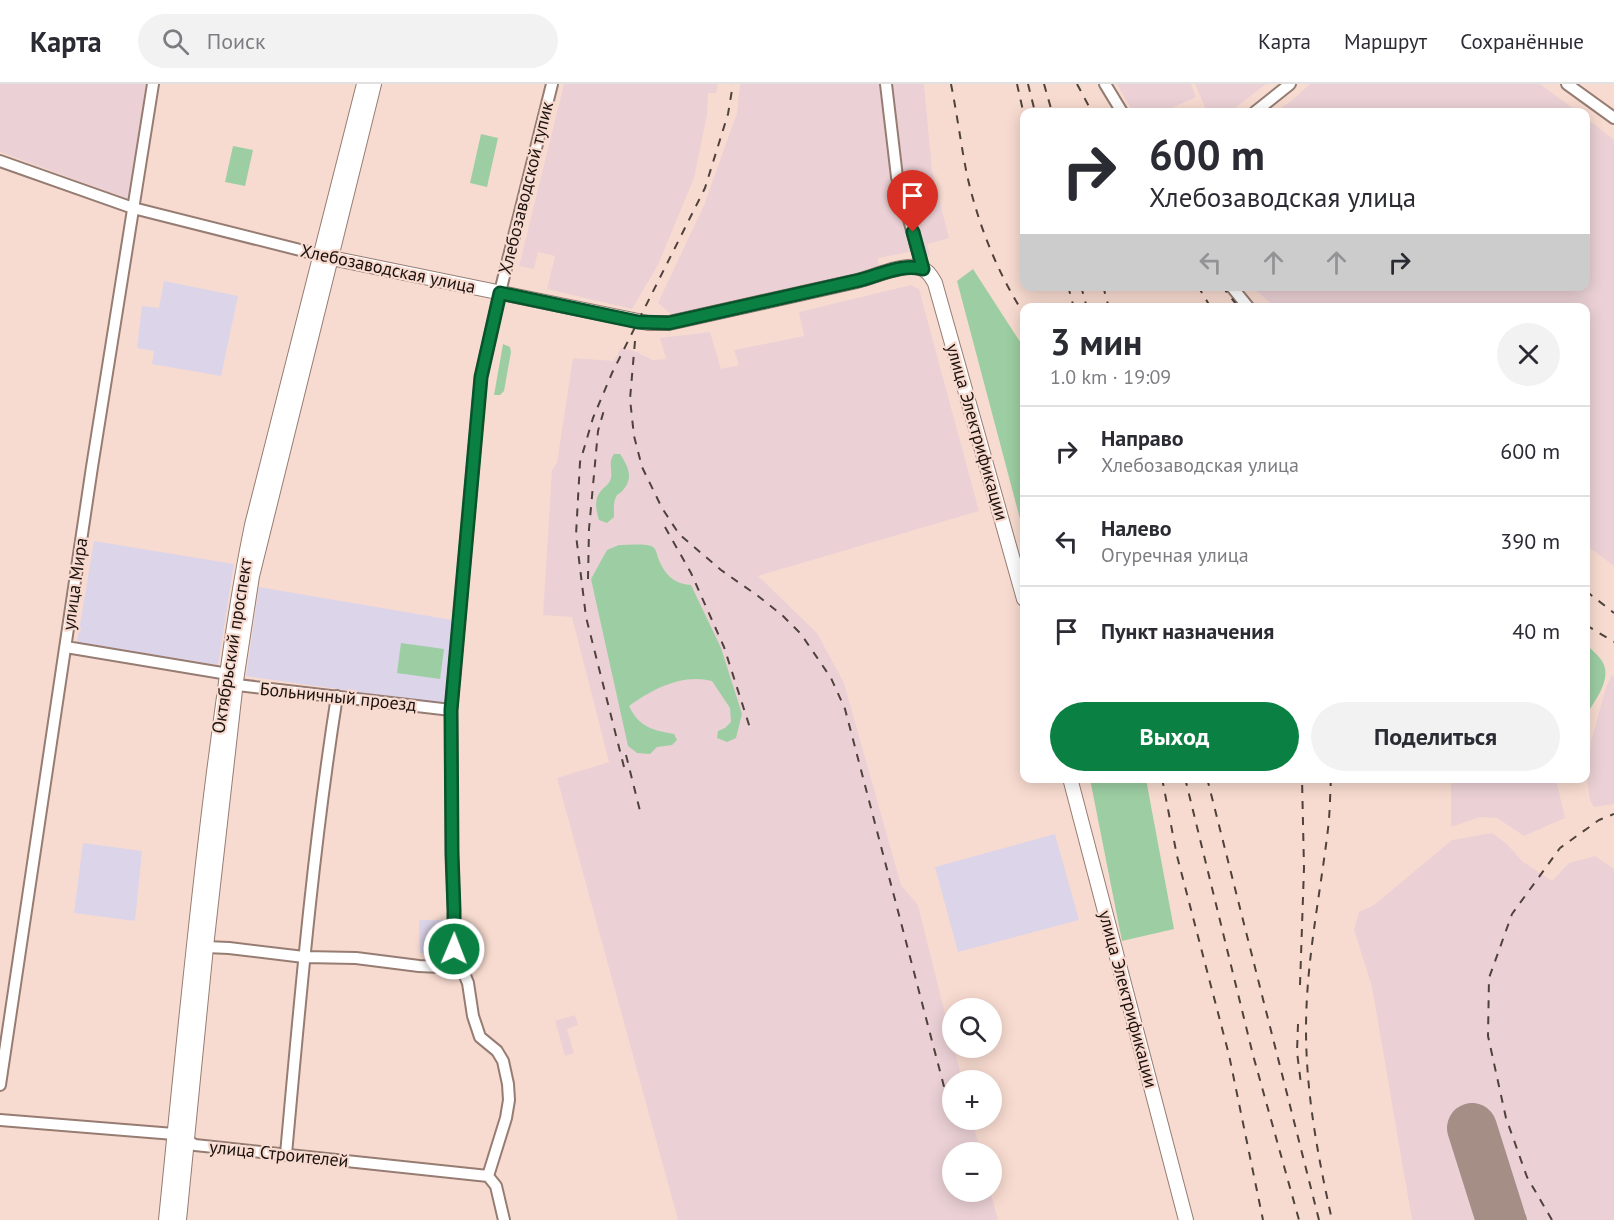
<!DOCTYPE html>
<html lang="ru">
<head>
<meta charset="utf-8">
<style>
  :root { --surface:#fff; --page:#f2f2f3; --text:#2b2b33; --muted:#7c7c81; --line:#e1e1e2; --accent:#0b8043 }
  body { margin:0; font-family:"PT Sans",sans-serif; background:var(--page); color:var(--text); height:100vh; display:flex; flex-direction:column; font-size:22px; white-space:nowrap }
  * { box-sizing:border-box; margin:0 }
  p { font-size:20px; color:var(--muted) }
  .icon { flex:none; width:33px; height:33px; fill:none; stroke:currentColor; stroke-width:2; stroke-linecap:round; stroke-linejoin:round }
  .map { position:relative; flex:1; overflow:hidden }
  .details { position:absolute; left:1020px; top:219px; width:570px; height:480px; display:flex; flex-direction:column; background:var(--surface); border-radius:12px; box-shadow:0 3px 15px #0003 }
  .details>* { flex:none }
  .hud { position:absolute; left:1020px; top:24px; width:570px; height:183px; border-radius:12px; box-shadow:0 3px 15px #0003; background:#fff; color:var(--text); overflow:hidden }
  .buttons { position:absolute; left:942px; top:914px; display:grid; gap:12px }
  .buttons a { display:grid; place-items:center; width:60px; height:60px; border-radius:50%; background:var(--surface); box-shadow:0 3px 15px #0003; font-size:30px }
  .pin { position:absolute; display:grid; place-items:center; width:51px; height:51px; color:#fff; margin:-62px -26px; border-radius:50% 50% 50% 0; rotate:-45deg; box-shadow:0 0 6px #0007 }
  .pin .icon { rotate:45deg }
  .me { position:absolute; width:66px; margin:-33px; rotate:1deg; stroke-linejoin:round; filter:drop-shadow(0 0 4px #0008) }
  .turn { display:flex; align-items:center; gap:21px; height:126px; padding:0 30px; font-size:27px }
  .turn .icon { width:78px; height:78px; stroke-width:2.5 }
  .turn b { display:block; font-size:42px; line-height:51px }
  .lanes { display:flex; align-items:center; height:57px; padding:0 30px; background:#0003; justify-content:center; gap:30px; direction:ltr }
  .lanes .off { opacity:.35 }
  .round { display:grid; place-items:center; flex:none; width:63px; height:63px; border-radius:32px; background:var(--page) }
  .head { display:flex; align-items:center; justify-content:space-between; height:102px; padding:0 30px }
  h1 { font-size:36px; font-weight:700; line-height:45px }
  .primary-button { display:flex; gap:12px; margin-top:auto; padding:12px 30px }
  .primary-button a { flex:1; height:69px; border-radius:36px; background:var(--accent); color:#fff; font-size:24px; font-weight:700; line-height:69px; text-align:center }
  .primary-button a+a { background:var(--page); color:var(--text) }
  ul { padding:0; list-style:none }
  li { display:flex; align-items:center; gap:18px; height:90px; padding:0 30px; border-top:2px solid var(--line) }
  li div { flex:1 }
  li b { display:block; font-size:22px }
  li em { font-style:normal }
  header { display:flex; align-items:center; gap:36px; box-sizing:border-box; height:84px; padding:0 30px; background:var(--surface); border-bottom:2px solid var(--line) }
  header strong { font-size:28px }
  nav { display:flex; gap:33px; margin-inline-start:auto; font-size:21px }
  .search { width:420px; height:54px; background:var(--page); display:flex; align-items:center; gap:15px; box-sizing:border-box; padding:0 21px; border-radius:33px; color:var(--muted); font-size:22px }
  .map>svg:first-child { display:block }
  .industrial { fill:#ebd1d5 }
  .education { fill:#dcd4e9 }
  .green { fill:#9dcea3 }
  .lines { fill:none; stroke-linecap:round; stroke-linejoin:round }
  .taxiway { stroke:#a48e86; stroke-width:20 }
  .runway { stroke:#a48e86; stroke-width:50 }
  .minor-casing { stroke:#967c72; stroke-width:14 }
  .major-casing { stroke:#967c72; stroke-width:16 }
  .minor { stroke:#fff; stroke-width:10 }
  .major { stroke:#fff; stroke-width:14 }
  .rail { stroke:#4f413b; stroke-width:2; stroke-dasharray:8 8; stroke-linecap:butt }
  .route-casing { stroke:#07532c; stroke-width:15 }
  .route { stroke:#0b8043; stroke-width:10 }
  .labels { text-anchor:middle; stroke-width:4.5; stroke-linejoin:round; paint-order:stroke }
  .street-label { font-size:18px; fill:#1c120e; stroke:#f8dbd0 }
</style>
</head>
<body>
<header>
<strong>Карта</strong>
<div class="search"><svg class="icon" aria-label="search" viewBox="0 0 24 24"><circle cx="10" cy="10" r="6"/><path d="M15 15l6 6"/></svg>Поиск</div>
<nav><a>Карта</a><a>Маршрут</a><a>Сохранённые</a></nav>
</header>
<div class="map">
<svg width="1614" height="1136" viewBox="0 0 1614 1136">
  <rect width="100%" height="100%" fill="#f8dbd0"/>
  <path class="industrial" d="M 0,0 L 146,0 L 128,115 L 0,68 Z
    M 564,0 L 718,0 L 716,9 L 708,9 L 707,31 L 694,94 L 658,181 L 632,225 L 547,205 L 555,172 L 538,168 L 534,185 L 519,182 Z
    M 740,0 L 882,0 L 892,96 L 915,167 L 878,174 L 879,185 L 672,231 L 658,219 L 704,121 L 737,29 Z
    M 891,0 L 924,0 L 932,87 L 949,154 L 927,160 L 930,171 L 924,173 L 904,94 Z
    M 1117,0 L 1191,0 L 1196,13 L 1163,28 L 1133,28 Z
    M 1195,0 L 1266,0 L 1230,28 L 1207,28 Z
    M 1310,0 L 1540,0 L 1578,28 L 1275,28 L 1290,18 Z
    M 1586,34 L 1614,56 L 1614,482 L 1586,461 L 1586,224 L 1275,223 L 1252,203 L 1586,202 Z
    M 911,201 L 919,205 L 979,427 L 758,492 L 817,549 L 844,599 L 901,801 L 918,821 L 952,958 L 952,963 L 954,963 L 962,996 L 952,996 L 952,1035 L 972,1035 L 980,1068 L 952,1068 L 952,1107 L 990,1107 L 998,1136 L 678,1136 L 557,694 L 609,678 L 572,533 L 543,531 L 552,386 L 557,379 L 573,274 L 614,277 L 621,264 L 634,267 L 653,276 L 666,275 L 660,254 L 710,248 L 721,285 L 739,281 L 734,266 L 804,252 L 799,228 Z
    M 1612,591 L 1614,592 L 1614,720 L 1594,723 L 1590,716 L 1587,695 L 1591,658 L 1606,603 Z
    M 1451,695 L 1556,695 L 1565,734 L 1524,752 L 1497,734 L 1480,733 L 1451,743 Z
    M 1492,749 L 1507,760 L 1522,777 L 1552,797 L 1569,779 L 1595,772 L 1614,785 L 1614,1136 L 1412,1136 L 1372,903 L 1354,846 L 1359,828 L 1374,821 L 1452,756 Z
    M 575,931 L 578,941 L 567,945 L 574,969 L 565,972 L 555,937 Z"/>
  <path class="education" d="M 164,197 L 238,212 L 221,292 L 152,280 L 154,267 L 137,264 L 142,222 L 159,224 Z
    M 94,457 L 234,480 L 218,581 L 77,558 Z
    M 259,503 L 452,536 L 444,620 L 246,592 Z
    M 1055,750 L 1079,836 L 958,868 L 935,783 Z
    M 83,759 L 142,767 L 135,837 L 74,829 Z
    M 419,836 L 446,836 L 449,870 L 420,869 Z"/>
  <path class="green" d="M 481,50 L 498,54 L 487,103 L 470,99 Z
    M 233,62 L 253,66 L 245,102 L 225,98 Z
    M 973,185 L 1024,264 L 1024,450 L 957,197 Z
    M 503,260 L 510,263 L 511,268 L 504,307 L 500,311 L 494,311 Z
    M 614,370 L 620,370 C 628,382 634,394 623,406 C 620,410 618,409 616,413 C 613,419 614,427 614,433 L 607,439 L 599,436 C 596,426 594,416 600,408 C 603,404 608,401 610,397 C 614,388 607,380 614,370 Z
    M 619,461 C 627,461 647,459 653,463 C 657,466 657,472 659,476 C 665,491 674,500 691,501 L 721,564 L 742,630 L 736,654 L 727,658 L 717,654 L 718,647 L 725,644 L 731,638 L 730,624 L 712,597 C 683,589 652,605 629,622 C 639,643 652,646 674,650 L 677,656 L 672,661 L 657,663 L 650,670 L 637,669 L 628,662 L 591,495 L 607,466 Z
    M 401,559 L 444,565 L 440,595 L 397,589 Z
    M 1586,560 C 1591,565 1598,571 1602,577 C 1612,593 1598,612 1590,625 L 1586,626 Z
    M 1090,695 L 1146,695 L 1174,845 L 1122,857 Z"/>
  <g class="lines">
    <path class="taxiway" d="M 1497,1123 L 1517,1136"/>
    <path class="runway" d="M 1472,1044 L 1501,1136"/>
    <defs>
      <path id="minor" d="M 886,0 L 897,93 L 923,185
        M 1105,0 L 1122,28
        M 1567,0 L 1614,34
        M 1255,28 L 1290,0
        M 0,77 L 133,124 L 328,173
        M 1231,202 L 1249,224
        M 66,563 L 234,591
        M 229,600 L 451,626
        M 206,863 L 229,864 L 304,873 L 356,874 L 419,882 L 462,884
        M 0,1001 L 92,383 L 153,0
        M 0,1036 L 174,1050 L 195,1061 L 488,1092
        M 286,1070 C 300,917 313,764 337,612
        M 488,1092 L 506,1034 L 509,1016 L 508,1000 L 503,977 L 497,967 L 480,953 L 473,932 L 468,899 L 454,865 L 454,826 L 452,770 L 451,626 L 481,293 L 501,204 L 552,0
        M 488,1092 L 496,1102 L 504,1136"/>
      <path id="major" d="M 331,174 L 648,239 L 669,239 C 732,225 795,211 857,197 C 873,193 900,181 915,183 C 926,184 930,190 935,199 L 1024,515
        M 1070,694 L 1186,1136
        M 166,1136 C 181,987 195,837 214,688 C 225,606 235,523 252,441 L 364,0
        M 179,1136 L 206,863 L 236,597 L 252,492 L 374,0"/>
    </defs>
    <use href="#minor" class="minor-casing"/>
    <use href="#major" class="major-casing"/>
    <use href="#minor" class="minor"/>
    <use href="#major" class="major"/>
    <path class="rail" d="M 951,0 C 957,30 961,61 967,91 C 978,140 997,188 1024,230
      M 1017,0 L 1024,31
      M 1028,0 L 1035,28
      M 1044,0 L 1052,28
      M 1077,0 L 1092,28
      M 1068,202 L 1074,224
      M 1081,202 L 1087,224
      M 1103,202 L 1109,224
      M 1198,202 L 1211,224
      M 1222,202 L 1239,224
      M 635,257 L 630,315 L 634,352 L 642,383 L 662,424 L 679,450 L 721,486 L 758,512 L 783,532 L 801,550 L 831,594 L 845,625 L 953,1037
      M 665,443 L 691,489 L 724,563 L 751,647
      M 588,495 L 589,445 L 598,347 L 604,326
      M 1586,507 L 1614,529
      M 1586,541 L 1614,558
      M 626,671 L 641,731
      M 624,683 L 586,533 L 576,451 L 580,378 L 593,334 L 612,289 L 705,104 L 728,30 L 733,0
      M 1162,694 L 1177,772 L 1229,971 L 1263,1136
      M 1185,694 L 1253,971 L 1299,1136
      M 1207,694 L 1319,1136
      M 1331,694 C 1330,711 1330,728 1328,745 C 1320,812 1306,878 1306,945 C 1306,1010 1318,1073 1332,1136
      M 1300,901 L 1304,784 L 1302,694
      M 1298,940 L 1297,968 L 1301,1000
      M 1552,1136 L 1527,1093 L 1506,1034 L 1488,952 L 1489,894 L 1512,830 L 1560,764 L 1599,736 L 1614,730"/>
  </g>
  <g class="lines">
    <defs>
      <path id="route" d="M 454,865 L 454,826 L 452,770 L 451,626 L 481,293 L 500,209 L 638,238 L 669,239 C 732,225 794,211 856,197 C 878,192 901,179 923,185 L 913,148"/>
    </defs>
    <use href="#route" class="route-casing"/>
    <use href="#route" class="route"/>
  </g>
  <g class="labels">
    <g class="street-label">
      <text transform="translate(526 104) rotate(-76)" y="6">Хлебозаводской тупик</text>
      <text transform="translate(388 185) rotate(12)" y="6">Хлебозаводская улица</text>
      <text transform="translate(977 348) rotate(74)" y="6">улица Электрификации</text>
      <text transform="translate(75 500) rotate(-82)" y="6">улица Мира</text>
      <text transform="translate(232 562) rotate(-81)" y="6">Октябрьский проспект</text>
      <text transform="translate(338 613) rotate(6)" y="6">Больничный проезд</text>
      <text transform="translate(1128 915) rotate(75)" y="6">улица Электрификации</text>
      <text transform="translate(279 1070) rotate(6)" y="6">улица Строителей</text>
    </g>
  </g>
</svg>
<div class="buttons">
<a><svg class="icon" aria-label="search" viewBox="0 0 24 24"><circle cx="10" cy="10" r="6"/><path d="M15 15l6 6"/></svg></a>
<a>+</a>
<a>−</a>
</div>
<div class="pin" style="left:913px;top:148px;background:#d93025"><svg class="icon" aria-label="arrive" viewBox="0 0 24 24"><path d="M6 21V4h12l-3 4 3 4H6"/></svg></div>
<svg class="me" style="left:454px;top:865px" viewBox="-20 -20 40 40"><circle r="17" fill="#0b8043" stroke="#fff" stroke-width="3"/><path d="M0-11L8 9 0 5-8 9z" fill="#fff"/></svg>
<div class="hud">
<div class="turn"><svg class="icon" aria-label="right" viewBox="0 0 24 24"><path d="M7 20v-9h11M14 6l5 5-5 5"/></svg><div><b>600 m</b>Хлебозаводская улица</div></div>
<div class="lanes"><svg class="icon off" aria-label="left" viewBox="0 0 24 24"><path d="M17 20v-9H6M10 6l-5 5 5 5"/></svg><svg class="icon off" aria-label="ahead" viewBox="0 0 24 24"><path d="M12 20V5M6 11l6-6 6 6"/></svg><svg class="icon off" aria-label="ahead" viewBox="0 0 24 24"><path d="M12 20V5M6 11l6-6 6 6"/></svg><svg class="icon" aria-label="right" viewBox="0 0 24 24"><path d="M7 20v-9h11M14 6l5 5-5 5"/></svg></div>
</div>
<section class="details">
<div class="head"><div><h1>3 мин</h1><p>1.0 km · 19:09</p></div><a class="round"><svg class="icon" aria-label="close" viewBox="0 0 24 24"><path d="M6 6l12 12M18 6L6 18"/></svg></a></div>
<ul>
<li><svg class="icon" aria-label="right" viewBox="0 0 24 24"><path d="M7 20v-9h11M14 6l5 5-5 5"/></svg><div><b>Направо</b><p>Хлебозаводская улица</p></div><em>600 m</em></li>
<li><svg class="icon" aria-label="left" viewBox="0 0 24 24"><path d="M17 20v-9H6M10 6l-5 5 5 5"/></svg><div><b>Налево</b><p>Огуречная улица</p></div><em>390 m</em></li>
<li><svg class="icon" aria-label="arrive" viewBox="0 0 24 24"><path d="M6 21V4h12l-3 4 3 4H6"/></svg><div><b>Пункт назначения</b></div><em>40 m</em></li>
</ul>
<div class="primary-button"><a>Выход</a><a>Поделиться</a></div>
</section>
</div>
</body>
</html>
